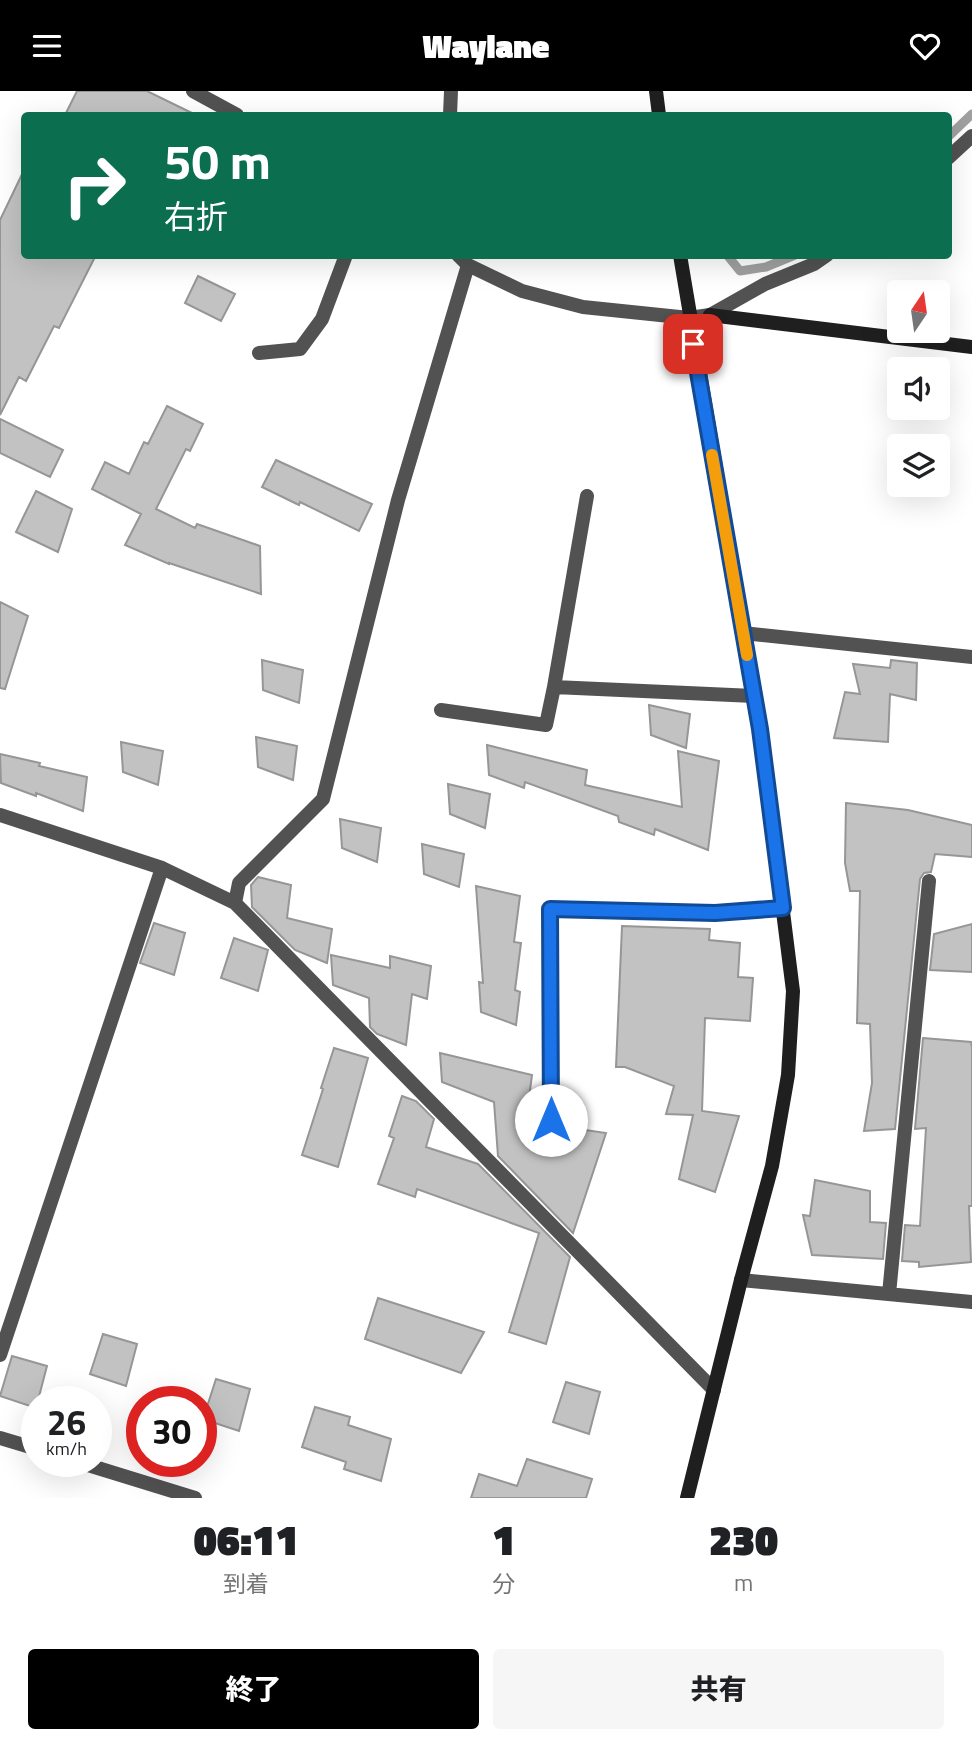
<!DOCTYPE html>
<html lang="ja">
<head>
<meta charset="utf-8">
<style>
  :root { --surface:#fff; --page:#f6f6f6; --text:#202124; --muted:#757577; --accent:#000 }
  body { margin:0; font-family:"Titillium Web","Noto Sans JP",sans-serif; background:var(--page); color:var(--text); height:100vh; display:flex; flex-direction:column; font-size:26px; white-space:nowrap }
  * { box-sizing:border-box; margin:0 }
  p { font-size:23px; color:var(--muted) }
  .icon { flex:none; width:38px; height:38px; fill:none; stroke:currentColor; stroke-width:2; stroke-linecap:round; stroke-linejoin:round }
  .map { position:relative; height:1407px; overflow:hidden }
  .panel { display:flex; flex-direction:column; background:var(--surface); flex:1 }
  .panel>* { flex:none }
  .hud { position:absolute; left:21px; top:21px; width:931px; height:147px; border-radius:7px; box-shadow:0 7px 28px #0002; background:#0b6e4f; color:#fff; overflow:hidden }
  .needle { width:46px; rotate:13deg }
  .controls { position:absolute; left:887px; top:189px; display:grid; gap:14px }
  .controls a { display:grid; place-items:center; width:63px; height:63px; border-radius:7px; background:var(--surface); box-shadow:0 7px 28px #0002; font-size:35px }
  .speed { position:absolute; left:21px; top:1295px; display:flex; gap:14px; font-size:35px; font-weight:700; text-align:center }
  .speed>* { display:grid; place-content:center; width:91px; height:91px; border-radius:50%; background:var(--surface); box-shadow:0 7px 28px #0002; line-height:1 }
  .speed small { font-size:18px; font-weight:400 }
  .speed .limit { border:10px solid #d22; background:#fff; color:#111 }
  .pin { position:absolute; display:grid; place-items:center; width:60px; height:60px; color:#fff; margin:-30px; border-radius:14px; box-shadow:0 4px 10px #0006 }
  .me { position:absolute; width:77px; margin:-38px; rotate:0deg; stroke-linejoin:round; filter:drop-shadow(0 0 5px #0008) }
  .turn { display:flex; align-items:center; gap:24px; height:147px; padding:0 28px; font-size:32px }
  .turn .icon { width:91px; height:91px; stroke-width:2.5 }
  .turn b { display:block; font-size:49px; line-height:60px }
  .eta { display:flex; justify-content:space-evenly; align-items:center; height:119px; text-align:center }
  .eta b { font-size:42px; font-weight:800; line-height:49px }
  .cta { display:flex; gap:14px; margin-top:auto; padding:14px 28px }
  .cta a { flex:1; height:80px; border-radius:7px; background:var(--accent); color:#fff; font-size:28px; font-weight:800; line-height:80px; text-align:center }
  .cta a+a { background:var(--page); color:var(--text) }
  header { display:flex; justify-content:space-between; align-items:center; height:91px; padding:0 28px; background:var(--accent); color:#fff; font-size:32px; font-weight:800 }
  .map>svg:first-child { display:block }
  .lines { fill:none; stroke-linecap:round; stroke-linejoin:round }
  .stream { stroke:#a0a0a0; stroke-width:9 }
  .building { fill:#c2c2c2; stroke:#969696; stroke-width:2 }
  .street { stroke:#525252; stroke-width:14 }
  .secondary { stroke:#1f1f1f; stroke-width:14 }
  .route-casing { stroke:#114b97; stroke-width:18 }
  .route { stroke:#1a73e8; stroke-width:12 }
  .slow { stroke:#f59e0b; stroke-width:12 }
</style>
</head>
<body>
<header><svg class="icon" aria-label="menu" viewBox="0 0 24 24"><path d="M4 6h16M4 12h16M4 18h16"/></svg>Waylane<svg class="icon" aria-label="heart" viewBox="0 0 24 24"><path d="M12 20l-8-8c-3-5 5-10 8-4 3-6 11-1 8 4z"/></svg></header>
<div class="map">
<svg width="972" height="1407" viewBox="0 0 972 1407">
  <rect width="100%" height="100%" fill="#fff"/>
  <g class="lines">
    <path class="stream" d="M 948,46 L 972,23
      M 727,164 L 740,180 L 766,176 L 795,164"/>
  </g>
  <path class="building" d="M 77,0 L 147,0 L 196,24 L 65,24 Z
    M 24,79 L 24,164 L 96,164 L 59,237 L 54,235 L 26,290 L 19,286 L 0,324 L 0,129 Z
    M 198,185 L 235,203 L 221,230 L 185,212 Z
    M 167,315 L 203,333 L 190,360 L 186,358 L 156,418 L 195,437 L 197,433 L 260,455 L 261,503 L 169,472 L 169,473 L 125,454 L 141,423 L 92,398 L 105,371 L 129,383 L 144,351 L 148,353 Z
    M 0,328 L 63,359 L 50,386 L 0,362 Z
    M 276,369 L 372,413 L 359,440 L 300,411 L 299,414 L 262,396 Z
    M 36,400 L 72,418 L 58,461 L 16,441 Z
    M 0,511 L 28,525 L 5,598 L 0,597 Z
    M 262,569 L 303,579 L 299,612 L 263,599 Z
    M 891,569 L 917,572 L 916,609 L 890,603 L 888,651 L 834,647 L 845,601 L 860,603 L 853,573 L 890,577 Z
    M 649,614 L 690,623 L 686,657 L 651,644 Z
    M 256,646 L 297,655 L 293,689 L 258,676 Z
    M 121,651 L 163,660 L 158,694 L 123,681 Z
    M 487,654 L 587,679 L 585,694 L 682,716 L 678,660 L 719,670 L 708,759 L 655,738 L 654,744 L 619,731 L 618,725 L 525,691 L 524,697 L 489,684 Z
    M 0,663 L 40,672 L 39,675 L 87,686 L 83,720 L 36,702 L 36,705 L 1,692 Z
    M 448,693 L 490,703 L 485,737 L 450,723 Z
    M 846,712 L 908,719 L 972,734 L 972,766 L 935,763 L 931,781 L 924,782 L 920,788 L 895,1038 L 864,1040 L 872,992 L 870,933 L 857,932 L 860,800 L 850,800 L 845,772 Z
    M 340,728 L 381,737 L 377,771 L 342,757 Z
    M 422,753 L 464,763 L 459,796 L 424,783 Z
    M 258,786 L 291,794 L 287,827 L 332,838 L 327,872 L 295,859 L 252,816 L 251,794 Z
    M 476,795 L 520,805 L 514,851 L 521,852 L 515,899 L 520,901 L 516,934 L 481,921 L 479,891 L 483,892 Z
    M 154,832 L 185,842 L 174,884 L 140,872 Z
    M 972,833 L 972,881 L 930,879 L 934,843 Z
    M 622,835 L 710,838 L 709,849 L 740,852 L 738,886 L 753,887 L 750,930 L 705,927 L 702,1020 L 739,1025 L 715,1101 L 679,1088 L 693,1024 L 666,1023 L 674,995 L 625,976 L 616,976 Z
    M 234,847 L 268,859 L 258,900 L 221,887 Z
    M 331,864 L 390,877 L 390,865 L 431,875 L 427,908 L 412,903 L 406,954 L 377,943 L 370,936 L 369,907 L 333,894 Z
    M 923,947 L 971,951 L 972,956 L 972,1115 L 969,1115 L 971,1171 L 919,1176 L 919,1171 L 902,1170 L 905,1134 L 920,1135 L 926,1037 L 915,1038 Z
    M 334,957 L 368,967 L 338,1076 L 302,1064 L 323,998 L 321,997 Z
    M 440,962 L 532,984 L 526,1030 L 542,1032 L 550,1039 L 558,1035 L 606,1042 L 573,1142 L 498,1065 L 494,1011 L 442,991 Z
    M 402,1005 L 416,1010 L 434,1028 L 426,1056 L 478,1073 L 570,1166 L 546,1253 L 509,1241 L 539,1142 L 417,1098 L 415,1106 L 378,1093 L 394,1047 L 389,1045 Z
    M 815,1089 L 870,1100 L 870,1131 L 886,1132 L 883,1168 L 812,1164 L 803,1124 L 810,1125 Z
    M 378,1207 L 484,1241 L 461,1282 L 365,1248 Z
    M 103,1243 L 137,1253 L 126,1295 L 90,1283 Z
    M 12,1265 L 47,1275 L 36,1317 L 0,1305 Z
    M 216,1288 L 250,1298 L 239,1340 L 203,1328 Z
    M 566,1291 L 600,1301 L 589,1343 L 553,1331 Z
    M 315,1316 L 350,1326 L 348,1334 L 391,1348 L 381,1390 L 344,1378 L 346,1371 L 302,1356 Z
    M 527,1368 L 592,1388 L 586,1407 L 471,1407 L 479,1383 L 517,1395 Z"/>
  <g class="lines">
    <path class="street" d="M 193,0 L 237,24
      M 450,24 L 451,0
      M 948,67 L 972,45
      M 458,164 L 468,174 L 522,200 L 583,216 L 689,227 L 710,224 L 765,193 L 814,173 L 827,164
      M 259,262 L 300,258 L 322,228 L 346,164
      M 743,542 L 972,566
      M 554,596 L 587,405
      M 441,619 L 546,634 L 554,596 L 754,605
      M 0,724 L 162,777 L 235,812 L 714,1299
      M 235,812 L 239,792 L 323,708 L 398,409 L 468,174
      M 551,1029 L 550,818 L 714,822 L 783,817
      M 741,1189 L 972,1211
      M 889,1203 L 929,790
      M 0,1264 L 162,777
      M 0,1347 L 37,1358
      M 75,1370 L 195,1407"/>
    <path class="secondary" d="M 656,0 L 659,24
      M 680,164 L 760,638 L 793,900 L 788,984 L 772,1075 L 741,1189 L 687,1407
      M 710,224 L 972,256"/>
  </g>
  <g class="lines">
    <defs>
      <path id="route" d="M 551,1029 L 550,818 L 715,822 L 783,817 L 760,638 L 693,253"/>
    </defs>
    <use href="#route" class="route-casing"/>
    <use href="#route" class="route"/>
    <path class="slow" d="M 712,364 L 747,564"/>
  </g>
</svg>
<div class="controls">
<a><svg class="needle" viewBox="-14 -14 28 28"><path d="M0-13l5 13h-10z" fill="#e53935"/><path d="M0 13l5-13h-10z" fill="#757577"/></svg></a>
<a><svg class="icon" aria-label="sound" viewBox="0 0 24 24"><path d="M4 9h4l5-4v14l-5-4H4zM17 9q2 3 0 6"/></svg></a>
<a><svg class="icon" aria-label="layers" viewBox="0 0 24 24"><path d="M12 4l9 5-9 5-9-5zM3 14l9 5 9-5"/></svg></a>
</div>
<div class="speed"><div>26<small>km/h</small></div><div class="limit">30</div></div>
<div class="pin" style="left:693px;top:253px;background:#d93025"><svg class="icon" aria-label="arrive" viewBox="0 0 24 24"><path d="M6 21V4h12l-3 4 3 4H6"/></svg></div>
<svg class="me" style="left:551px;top:1029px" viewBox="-20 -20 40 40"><circle r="19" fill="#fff"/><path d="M0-13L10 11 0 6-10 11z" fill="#1a73e8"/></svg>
<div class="hud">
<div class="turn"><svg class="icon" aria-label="right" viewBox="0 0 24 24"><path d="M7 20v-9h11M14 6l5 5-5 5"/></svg><div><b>50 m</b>右折</div></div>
</div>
</div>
<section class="panel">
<div class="eta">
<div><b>06:11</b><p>到着</p></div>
<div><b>1</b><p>分</p></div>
<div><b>230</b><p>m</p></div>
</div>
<div class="cta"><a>終了</a><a>共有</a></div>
</section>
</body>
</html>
